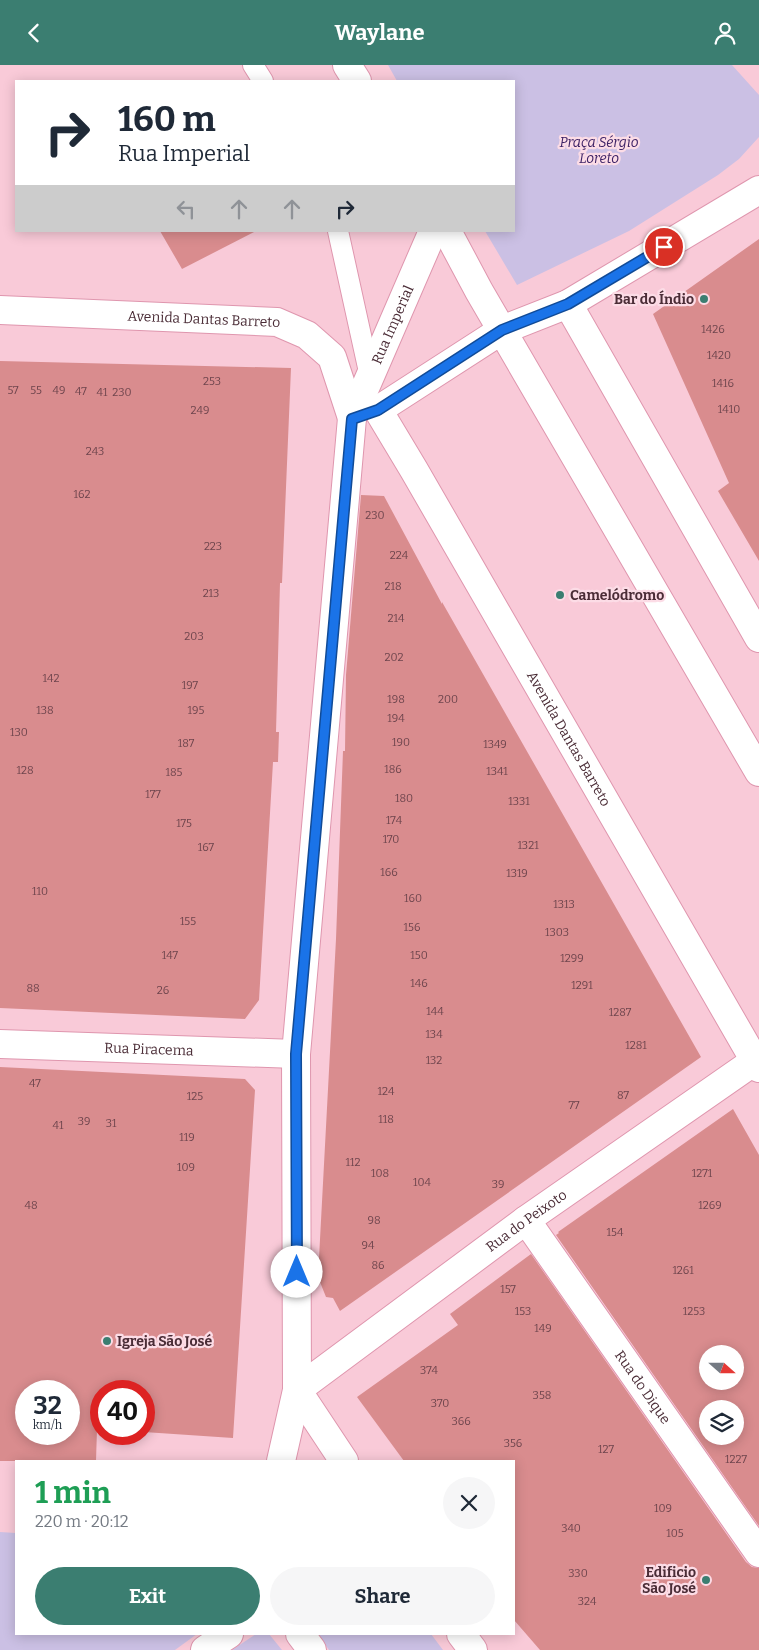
<!DOCTYPE html>
<html lang="en">
<head>
<meta charset="utf-8">
<style>
  :root { --surface:#fff; --page:#f6f6f7; --text:#1f2937; --muted:#747a83; --accent:#3b7e71 }
  body { margin:0; font-family:Bitter,serif; background:var(--page); color:var(--text); height:100vh; display:flex; flex-direction:column; font-size:19px; white-space:nowrap }
  * { box-sizing:border-box; margin:0 }
  p { font-size:16px; color:var(--muted) }
  .icon { flex:none; width:28px; height:28px; fill:none; stroke:currentColor; stroke-width:2; stroke-linecap:round; stroke-linejoin:round }
  .map { position:relative; flex:1; overflow:hidden }
  .sheet { position:absolute; left:15px; top:1395px; width:500px; height:175px; display:flex; flex-direction:column; background:var(--surface); border-radius:0px; box-shadow:0 2px 12px #0003 }
  .sheet>* { flex:none }
  .banner { position:absolute; left:15px; top:15px; width:500px; height:152px; border-radius:0px; box-shadow:0 2px 12px #0003; background:#fff; color:var(--text); overflow:hidden }
  .needle { width:32px; rotate:111deg }
  .controls { position:absolute; left:699px; top:1280px; display:grid; gap:10px }
  .controls a { display:grid; place-items:center; width:45px; height:45px; border-radius:50%; background:var(--surface); box-shadow:0 2px 12px #0003; font-size:25px }
  .speed { position:absolute; left:15px; top:1315px; display:flex; gap:10px; font-size:25px; font-weight:700; text-align:center }
  .speed>* { display:grid; place-content:center; width:65px; height:65px; border-radius:50%; background:var(--surface); box-shadow:0 2px 12px #0003; line-height:1 }
  .speed small { font-size:12px; font-weight:400 }
  .speed .limit { border:8px solid #d22; background:#fff; color:#111 }
  .pin { position:absolute; display:grid; place-items:center; width:42px; height:42px; color:#fff; margin:-21px; border:2px solid #fff; border-radius:50%; box-shadow:0 1px 5px #0007 }
  .me { position:absolute; width:55px; margin:-28px; rotate:0deg; stroke-linejoin:round; filter:drop-shadow(0 0 4px #0008) }
  .turn { display:flex; align-items:center; gap:18px; height:105px; padding:0 20px; font-size:22px }
  .turn .icon { width:65px; height:65px; stroke-width:2.5 }
  .turn b { display:block; font-size:35px; line-height:42px }
  .lanes { display:flex; align-items:center; height:48px; padding:0 20px; background:#0003; justify-content:center; gap:25px; direction:ltr }
  .lanes .off { opacity:.35 }
  .round { display:grid; place-items:center; flex:none; width:52px; height:52px; border-radius:26px; background:var(--page) }
  .headline { display:flex; align-items:center; justify-content:space-between; height:85px; padding:0 20px }
  h1 { font-size:30px; font-weight:700; line-height:38px; color:#1e9e55 }
  .primary-button { display:flex; gap:10px; margin-top:auto; padding:10px 20px }
  .primary-button a { flex:1; height:58px; border-radius:30px; background:var(--accent); color:#fff; font-size:20px; font-weight:700; line-height:58px; text-align:center }
  .primary-button a+a { background:var(--page); color:var(--text) }
  header { display:flex; justify-content:space-between; align-items:center; height:65px; padding:0 20px; background:var(--accent); color:#fff; font-size:22px; font-weight:700 }
  .map>svg:first-child { display:block }
  .green { fill:#cbc0e4 }
  .building { fill:#d98c8e; fill-rule:evenodd }
  .lines { fill:none; stroke-linecap:round; stroke-linejoin:round }
  .service-casing { stroke:#df96ae; stroke-width:22 }
  .minor-casing { stroke:#df96ae; stroke-width:30 }
  .tertiary-casing { stroke:#df96ae; stroke-width:30 }
  .secondary-casing { stroke:#df96ae; stroke-width:30 }
  .service { stroke:#fff; stroke-width:20 }
  .minor { stroke:#fff; stroke-width:28 }
  .tertiary { stroke:#fff; stroke-width:28 }
  .secondary { stroke:#fff; stroke-width:28 }
  .route-casing { stroke:#114b97; stroke-width:12 }
  .route { stroke:#1a73e8; stroke-width:9 }
  .poi-dot { fill:#3b7e71; stroke:#fcdce6; stroke-width:2 }
  .labels { text-anchor:middle; stroke-width:4.5; stroke-linejoin:round; paint-order:stroke }
  .number-label { font-size:11px; fill:#6e454d }
  .park-label { font-size:14px; font-style:italic; fill:#3e2366; stroke:#fcdce6 }
  .poi-label { font-size:14px; font-weight:bold; fill:#4b2d37; stroke:#fcdce6; text-anchor:end }
  .street-label { font-size:14px; fill:#4b2d37; stroke:#fcdce6 }
</style>
</head>
<body>
<header><svg class="icon" aria-label="back" viewBox="0 0 24 24"><path d="M15 5l-7 7 7 7"/></svg>Waylane<svg class="icon" aria-label="person" viewBox="0 0 24 24"><circle cx="12" cy="8" r="4"/><path d="M4 21q1-7 8-7t8 7"/></svg></header>
<div class="map">
<svg width="759" height="1585" viewBox="0 0 759 1585">
  <rect width="100%" height="100%" fill="#f9cad8"/>
  <path class="green" d="M 388,0 L 732,0 L 759,30 L 759,72 L 739,94 L 718,110 L 629,166 L 517,220 L 485,166 L 514,166 L 514,16 L 397,16 Z
    M 0,1467 L 16,1468 L 16,1569 L 197,1569 L 175,1585 L 0,1585 Z
    M 256,1569 L 269,1569 L 282,1585 L 232,1585 Z
    M 318,1569 L 431,1569 L 443,1585 L 329,1585 Z"/>
  <path class="building" d="M 160,166 L 256,166 L 182,204 Z
    M 759,174 L 759,496 L 718,426 L 729,418 L 653,249 Z
    M 0,296 L 291,303 L 282,518 L 280,518 L 276,667 L 279,667 L 278,697 L 273,697 L 259,935 L 245,954 L 0,943 Z
    M 361,430 L 384,431 L 442,539 L 442,537 L 701,992 L 340,1246 L 333,1233 L 326,1232 L 318,1212 L 336,874 L 343,686 L 345,686 L 346,610 Z
    M 0,1002 L 245,1014 L 255,1025 L 233,1373 L 144,1367 L 144,1326 L 101,1326 L 101,1364 L 97,1364 L 96,1396 L 0,1396 ZM 26,1326 L 69,1326 L 69,1369 L 26,1369 Z
    M 733,1044 L 759,1090 L 759,1461 L 556,1170 L 559,1168 L 558,1167 ZM 708,1289 L 735,1289 L 735,1316 L 708,1316 ZM 708,1344 L 735,1344 L 735,1371 L 708,1371 Z
    M 531,1189 L 746,1497 L 752,1502 L 759,1503 L 759,1585 L 540,1585 L 514,1555 L 514,1396 L 404,1396 L 357,1332 L 458,1260 L 450,1249 Z"/>
  <g class="lines">
    <defs>
      <path id="service" d="M 253,0 L 263,16
        M 338,166 L 371,316"/>
      <g id="minor">
        <path id="s1" d="M 0,979 L 296,989"/>
        <path id="s2" d="M 526,1155 L 759,1488"/>
      </g>
      <g id="tertiary">
        <path d="M 568,239 L 759,573"/>
        <path id="s3" d="M 0,245 L 277,257 L 307,270 L 332,292 L 352,353"/>
        <path id="s4" d="M 297,1325 L 526,1155 L 759,993"/>
        <path d="M 297,1325 L 344,1396"/>
        <path id="s5" d="M 281,1396 L 297,1325 L 296,989 L 352,353 L 433,166"/>
        <path d="M 300,1569 L 312,1585"/>
        <path d="M 461,1569 L 473,1585"/>
        <path d="M 205,1585 L 229,1569"/>
      </g>
      <g id="secondary">
        <path d="M 347,0 L 357,16"/>
        <path id="s6" d="M 759,125 L 568,239 L 502,265 L 378,345 L 414,405 L 759,1003"/>
        <path d="M 447,166 L 479,226 L 759,707"/>
      </g>
    </defs>
    <use href="#service" class="service-casing"/>
    <use href="#minor" class="minor-casing"/>
    <use href="#tertiary" class="tertiary-casing"/>
    <use href="#secondary" class="secondary-casing"/>
    <use href="#service" class="service"/>
    <use href="#minor" class="minor"/>
    <use href="#tertiary" class="tertiary"/>
    <use href="#secondary" class="secondary"/>
  </g>
  <g class="lines">
    <defs>
      <path id="route" d="M 297,1207 L 296,989 L 352,354 L 378,345 L 502,265 L 568,239 L 664,182"/>
    </defs>
    <use href="#route" class="route-casing"/>
    <use href="#route" class="route"/>
  </g>
  <g class="poi-dot">
    <circle cx="704" cy="234" r="5"/>
    <circle cx="560" cy="530" r="5"/>
    <circle cx="107" cy="1276" r="5"/>
    <circle cx="706" cy="1515" r="5"/>
  </g>
  <g class="labels">
    <g class="number-label">
      <text x="713" y="268">1426</text>
      <text x="719" y="294">1420</text>
      <text x="212" y="320">253</text>
      <text x="723" y="322">1416</text>
      <text x="13" y="329">57</text>
      <text x="36" y="329">55</text>
      <text x="59" y="329">49</text>
      <text x="81" y="330">47</text>
      <text x="102" y="331">41</text>
      <text x="122" y="331">230</text>
      <text x="729" y="348">1410</text>
      <text x="200" y="349">249</text>
      <text x="95" y="390">243</text>
      <text x="82" y="433">162</text>
      <text x="375" y="454">230</text>
      <text x="213" y="485">223</text>
      <text x="399" y="494">224</text>
      <text x="393" y="525">218</text>
      <text x="211" y="532">213</text>
      <text x="396" y="557">214</text>
      <text x="194" y="575">203</text>
      <text x="394" y="596">202</text>
      <text x="51" y="617">142</text>
      <text x="190" y="624">197</text>
      <text x="396" y="638">198</text>
      <text x="448" y="638">200</text>
      <text x="45" y="649">138</text>
      <text x="196" y="649">195</text>
      <text x="396" y="657">194</text>
      <text x="19" y="671">130</text>
      <text x="401" y="681">190</text>
      <text x="186" y="682">187</text>
      <text x="495" y="683">1349</text>
      <text x="393" y="708">186</text>
      <text x="25" y="709">128</text>
      <text x="497" y="710">1341</text>
      <text x="174" y="711">185</text>
      <text x="153" y="733">177</text>
      <text x="404" y="737">180</text>
      <text x="519" y="740">1331</text>
      <text x="394" y="759">174</text>
      <text x="184" y="762">175</text>
      <text x="391" y="778">170</text>
      <text x="528" y="784">1321</text>
      <text x="206" y="786">167</text>
      <text x="389" y="811">166</text>
      <text x="517" y="812">1319</text>
      <text x="40" y="830">110</text>
      <text x="413" y="837">160</text>
      <text x="564" y="843">1313</text>
      <text x="188" y="860">155</text>
      <text x="412" y="866">156</text>
      <text x="557" y="871">1303</text>
      <text x="170" y="894">147</text>
      <text x="419" y="894">150</text>
      <text x="572" y="897">1299</text>
      <text x="419" y="922">146</text>
      <text x="582" y="924">1291</text>
      <text x="33" y="927">88</text>
      <text x="163" y="929">26</text>
      <text x="435" y="950">144</text>
      <text x="620" y="951">1287</text>
      <text x="434" y="973">134</text>
      <text x="636" y="984">1281</text>
      <text x="434" y="999">132</text>
      <text x="35" y="1022">47</text>
      <text x="386" y="1030">124</text>
      <text x="623" y="1034">87</text>
      <text x="195" y="1035">125</text>
      <text x="574" y="1044">77</text>
      <text x="386" y="1058">118</text>
      <text x="84" y="1060">39</text>
      <text x="111" y="1062">31</text>
      <text x="58" y="1064">41</text>
      <text x="187" y="1076">119</text>
      <text x="353" y="1101">112</text>
      <text x="186" y="1106">109</text>
      <text x="380" y="1112">108</text>
      <text x="702" y="1112">1271</text>
      <text x="422" y="1121">104</text>
      <text x="498" y="1123">39</text>
      <text x="31" y="1144">48</text>
      <text x="710" y="1144">1269</text>
      <text x="374" y="1159">98</text>
      <text x="615" y="1171">154</text>
      <text x="368" y="1184">94</text>
      <text x="378" y="1204">86</text>
      <text x="683" y="1209">1261</text>
      <text x="508" y="1228">157</text>
      <text x="523" y="1250">153</text>
      <text x="694" y="1250">1253</text>
      <text x="543" y="1267">149</text>
      <text x="429" y="1309">374</text>
      <text x="542" y="1334">358</text>
      <text x="440" y="1342">370</text>
      <text x="461" y="1360">366</text>
      <text x="513" y="1382">356</text>
      <text x="606" y="1388">127</text>
      <text x="736" y="1398">1227</text>
      <text x="663" y="1447">109</text>
      <text x="571" y="1467">340</text>
      <text x="675" y="1472">105</text>
      <text x="578" y="1512">330</text>
      <text x="587" y="1540">324</text>
    </g>
    <g class="park-label">
      <text x="599" y="82">Praça Sérgio<tspan x="599" dy="16">Loreto</tspan></text>
    </g>
    <g class="poi-label">
      <text x="694" y="239">Bar do Índio</text>
      <text x="570" y="535" text-anchor="start">Camelódromo</text>
      <text x="117" y="1281" text-anchor="start">Igreja São José</text>
      <text x="696" y="1512">Edificio<tspan x="696" dy="16">São José</tspan></text>
    </g>
    <g class="street-label">
      <text dy="5" stroke="none"><textPath href="#s3" startOffset="204">Avenida Dantas Barreto</textPath></text>
      <text dy="5" stroke="none"><textPath href="#s5" startOffset="1149">Rua Imperial</textPath></text>
      <text dy="5" stroke="none"><textPath href="#s6" startOffset="821">Avenida Dantas Barreto</textPath></text>
      <text dy="5" stroke="none"><textPath href="#s1" startOffset="149">Rua Piracema</textPath></text>
      <text dy="5" stroke="none"><textPath href="#s4" startOffset="285">Rua do Peixoto</textPath></text>
      <text dy="5" stroke="none"><textPath href="#s2" startOffset="204">Rua do Dique</textPath></text>
    </g>
  </g>
</svg>
<div class="controls">
<a><svg class="needle" viewBox="-14 -14 28 28"><path d="M0-13l5 13h-10z" fill="#e53935"/><path d="M0 13l5-13h-10z" fill="#747a83"/></svg></a>
<a><svg class="icon" aria-label="layers" viewBox="0 0 24 24"><path d="M12 4l9 5-9 5-9-5zM3 14l9 5 9-5"/></svg></a>
</div>
<div class="speed"><div>32<small>km/h</small></div><div class="limit">40</div></div>
<div class="pin" style="left:664px;top:182px;background:#d93025"><svg class="icon" aria-label="arrive" viewBox="0 0 24 24"><path d="M6 21V4h12l-3 4 3 4H6"/></svg></div>
<svg class="me" style="left:297px;top:1207px" viewBox="-20 -20 40 40"><circle r="19" fill="#fff"/><path d="M0-13L10 11 0 6-10 11z" fill="#1a73e8"/></svg>
<div class="banner">
<div class="turn"><svg class="icon" aria-label="right" viewBox="0 0 24 24"><path d="M7 20v-9h11M14 6l5 5-5 5"/></svg><div><b>160 m</b>Rua Imperial</div></div>
<div class="lanes"><svg class="icon off" aria-label="left" viewBox="0 0 24 24"><path d="M17 20v-9H6M10 6l-5 5 5 5"/></svg><svg class="icon off" aria-label="ahead" viewBox="0 0 24 24"><path d="M12 20V5M6 11l6-6 6 6"/></svg><svg class="icon off" aria-label="ahead" viewBox="0 0 24 24"><path d="M12 20V5M6 11l6-6 6 6"/></svg><svg class="icon" aria-label="right" viewBox="0 0 24 24"><path d="M7 20v-9h11M14 6l5 5-5 5"/></svg></div>
</div>
<section class="sheet">
<div class="headline"><div><h1>1 min</h1><p>220 m · 20:12</p></div><a class="round"><svg class="icon" aria-label="close" viewBox="0 0 24 24"><path d="M6 6l12 12M18 6L6 18"/></svg></a></div>
<div class="primary-button"><a>Exit</a><a>Share</a></div>
</section>
</div>
</body>
</html>
